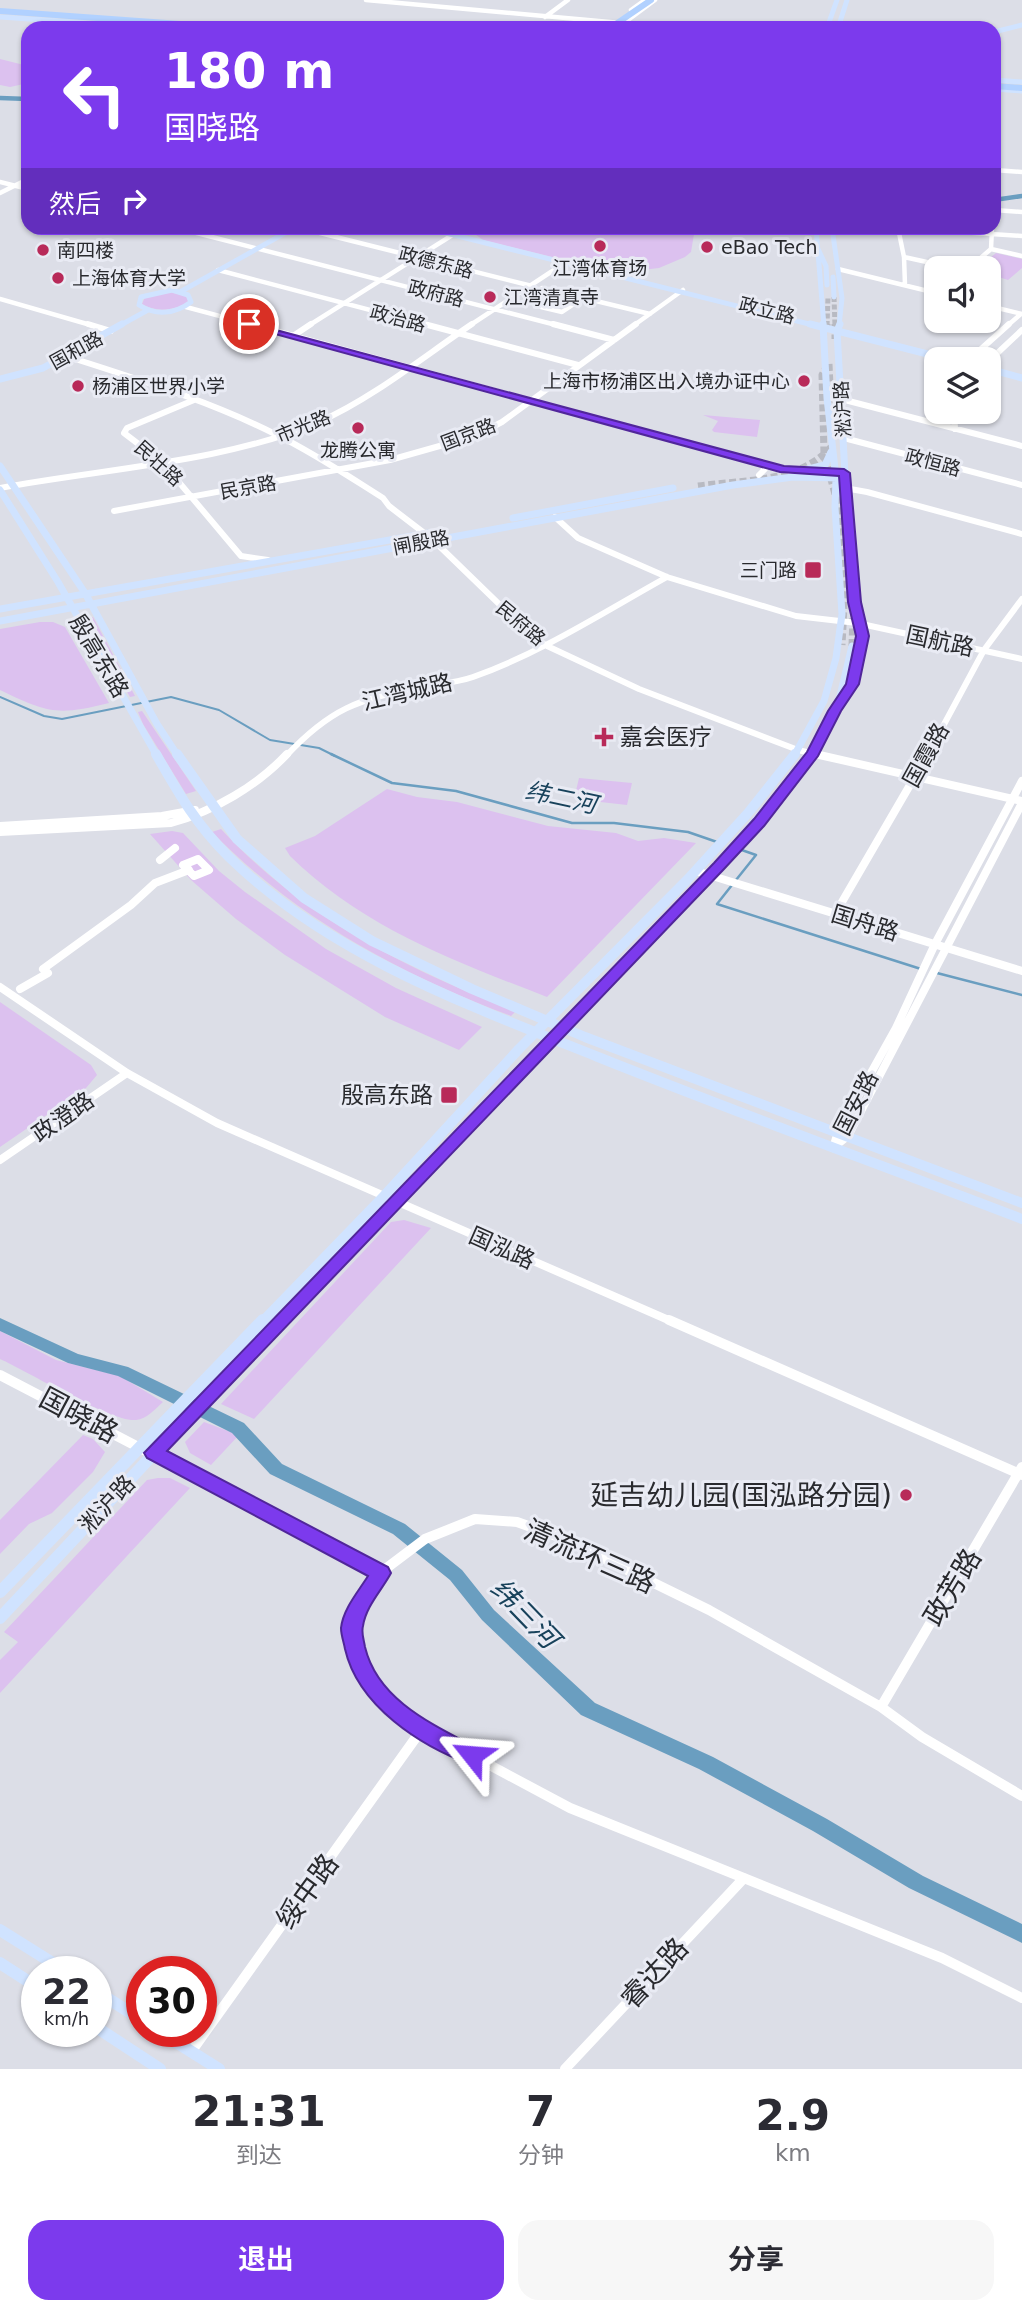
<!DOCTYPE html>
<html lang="zh">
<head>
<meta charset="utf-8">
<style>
  :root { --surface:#fff; --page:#f7f7f7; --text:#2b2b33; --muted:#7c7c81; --accent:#7c3aed }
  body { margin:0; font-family:"DejaVu Sans","Noto Sans SC",sans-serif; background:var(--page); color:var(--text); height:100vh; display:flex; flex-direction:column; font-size:26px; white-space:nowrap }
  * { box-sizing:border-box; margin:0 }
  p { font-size:23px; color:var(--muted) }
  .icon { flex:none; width:38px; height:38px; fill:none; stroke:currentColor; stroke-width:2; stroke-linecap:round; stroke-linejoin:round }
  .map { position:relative; height:2069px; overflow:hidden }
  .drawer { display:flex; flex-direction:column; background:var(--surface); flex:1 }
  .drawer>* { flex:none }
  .top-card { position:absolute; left:21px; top:21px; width:980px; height:214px; border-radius:21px; box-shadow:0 2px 5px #0004; background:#7c3aed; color:#fff; overflow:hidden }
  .buttons { position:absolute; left:924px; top:256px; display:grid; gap:14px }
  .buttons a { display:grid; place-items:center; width:77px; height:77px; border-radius:14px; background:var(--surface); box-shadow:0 2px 5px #0004; font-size:35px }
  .speed { position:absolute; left:21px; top:1956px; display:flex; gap:14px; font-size:35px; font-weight:700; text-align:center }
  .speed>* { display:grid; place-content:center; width:91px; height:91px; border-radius:50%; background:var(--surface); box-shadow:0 2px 5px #0004; line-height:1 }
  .speed small { font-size:18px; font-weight:400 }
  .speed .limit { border:10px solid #d22; background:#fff; color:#111 }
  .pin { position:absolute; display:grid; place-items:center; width:60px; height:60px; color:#fff; margin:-30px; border:4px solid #fff; border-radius:50%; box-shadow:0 2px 7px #0007 }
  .me { position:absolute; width:77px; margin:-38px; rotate:298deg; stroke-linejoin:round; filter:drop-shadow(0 0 5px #0008) }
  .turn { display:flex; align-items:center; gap:24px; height:147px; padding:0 28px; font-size:32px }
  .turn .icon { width:91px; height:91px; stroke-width:2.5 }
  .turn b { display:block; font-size:49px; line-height:60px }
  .then { display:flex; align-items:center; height:66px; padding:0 28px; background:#0003; gap:14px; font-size:26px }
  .eta { display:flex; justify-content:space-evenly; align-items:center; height:119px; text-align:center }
  .eta b { font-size:42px; font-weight:700; line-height:49px }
  .action { display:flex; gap:14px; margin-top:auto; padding:14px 28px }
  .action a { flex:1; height:80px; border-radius:21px; background:var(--accent); color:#fff; font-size:28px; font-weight:700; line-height:80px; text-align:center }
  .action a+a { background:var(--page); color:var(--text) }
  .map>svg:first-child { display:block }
  .green { fill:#dcc1ef }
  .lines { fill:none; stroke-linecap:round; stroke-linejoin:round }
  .stream-far1 { stroke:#6a9ec0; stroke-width:2 }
  .stream { stroke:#6a9ec0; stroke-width:2.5 }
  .canal { stroke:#6a9ec0; stroke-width:4.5 }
  .river { fill:#6a9ec0; fill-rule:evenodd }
  .major-tunnel-far1 { stroke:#b8bac2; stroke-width:5; stroke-dasharray:5 2.5; stroke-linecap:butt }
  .major-tunnel { stroke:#b8bac2; stroke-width:7; stroke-dasharray:7 3.5; stroke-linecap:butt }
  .minor-far3 { stroke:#fff; stroke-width:4.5 }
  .minor-far2 { stroke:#fff; stroke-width:6 }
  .minor-far1 { stroke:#fff; stroke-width:8 }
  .minor { stroke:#fff; stroke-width:10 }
  .major-far3 { stroke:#d0e3ff; stroke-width:5 }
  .major-far2 { stroke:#d0e3ff; stroke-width:7 }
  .major-far1 { stroke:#d0e3ff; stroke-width:10 }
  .major { stroke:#d0e3ff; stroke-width:12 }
  .highway { stroke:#b1d1ff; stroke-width:6 }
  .route { fill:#7c3aed; stroke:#51269a; stroke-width:2 }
  .poi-dot { fill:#b82a59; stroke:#e9ebf4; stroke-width:2.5 }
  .labels { text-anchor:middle; stroke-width:6; stroke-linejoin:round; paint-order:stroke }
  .far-poi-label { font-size:19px; fill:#292a2e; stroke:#e9ebf4; text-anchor:start }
  .far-street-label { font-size:19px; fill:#292a2e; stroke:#e9ebf4 }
  .street-label { font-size:23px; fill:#292a2e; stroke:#e9ebf4 }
  .poi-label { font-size:23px; fill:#292a2e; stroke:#e9ebf4; text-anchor:start }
  .water-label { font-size:24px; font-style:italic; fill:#18425b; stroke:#e9ebf4 }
  .near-street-label { font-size:28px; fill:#292a2e; stroke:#e9ebf4 }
  .near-poi-label { font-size:28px; fill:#292a2e; stroke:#e9ebf4; text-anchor:end }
  .near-water-label { font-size:28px; font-style:italic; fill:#18425b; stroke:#e9ebf4 }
</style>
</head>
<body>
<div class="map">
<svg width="1022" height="2069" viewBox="0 0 1022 2069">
  <rect width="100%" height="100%" fill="#dcdee7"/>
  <path class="green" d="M 0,59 L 28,66 L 28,83 L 10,87 L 0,85 Z
    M 454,228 L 695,228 L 691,252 L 685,257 L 659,268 L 617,273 L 483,240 L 472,232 Z
    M 996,253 L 1022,259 L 1022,268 L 1008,280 L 989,274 L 989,268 L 979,267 Z
    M 168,292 L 185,295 L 188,300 L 187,304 C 171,310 157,313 142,304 L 145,297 Z
    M 703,415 L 760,420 L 757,437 L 714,432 L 712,430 L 718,421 Z
    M 93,617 L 135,696 L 130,697 L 83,619 Z
    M 40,622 L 53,622 L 65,627 L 109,703 C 57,716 48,713 0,690 L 0,629 Z
    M 142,711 L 196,791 L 186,794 L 143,724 L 138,712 Z
    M 579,778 L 632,783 L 627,805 L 574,799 Z
    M 387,789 L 417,797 L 457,802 L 548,826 L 616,833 L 638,841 L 664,838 L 696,843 L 547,997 C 454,961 362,927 290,856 L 285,848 L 315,836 Z
    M 221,829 C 301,916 407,970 516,1011 L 511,1016 C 400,974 296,918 212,832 Z
    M 172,831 L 183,833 L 219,871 L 245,892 L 326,949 L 396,988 L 482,1027 L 459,1050 L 385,1017 L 285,955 L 236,919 L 191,880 L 150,834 Z
    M 0,1002 L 91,1065 L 97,1075 L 86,1088 L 0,1147 Z
    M 404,1220 L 431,1228 L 254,1419 L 221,1404 L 391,1222 Z
    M 0,1331 L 56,1360 L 120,1376 L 163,1402 C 155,1409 147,1419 136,1420 C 113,1423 27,1371 0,1359 Z
    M 204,1422 L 239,1435 L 211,1465 L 190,1453 L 185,1442 Z
    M 83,1435 L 93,1439 L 105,1452 L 93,1472 L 52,1513 L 29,1524 L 0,1554 L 0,1520 Z
    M 158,1478 L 170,1478 L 190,1488 L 0,1693 L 0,1660 L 18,1642 L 4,1632 L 147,1480 Z"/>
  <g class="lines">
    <path class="stream-far1" d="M 0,697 L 44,716 L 62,719 L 171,697 L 219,710 L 270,740 L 319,748 L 335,756"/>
    <path class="stream" d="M 331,754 L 392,783 L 456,791 L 572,823 L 614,823 L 688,832 L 717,842
      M 736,848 L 756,855 L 736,880
      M 732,885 L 717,904 L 921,969
      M 937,973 L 1022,995"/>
    <path class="canal" d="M 0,98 L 28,99
      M 994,200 L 1022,196"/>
    <path class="river" d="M 0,1318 L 78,1354 L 128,1367 L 244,1423 L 282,1464 L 405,1524 L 462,1570 L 494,1610 L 595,1703 L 713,1757 L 827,1819 L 923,1876 L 1022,1924 L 1022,1943 L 909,1888 L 813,1831 L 699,1769 L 581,1715 L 482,1620 L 450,1580 L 393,1534 L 270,1474 L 232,1433 L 118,1376 L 68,1363 L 0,1331 Z"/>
    <path class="major-tunnel-far1" d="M 834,297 L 835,326
      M 827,326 L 828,297"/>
    <path class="major-tunnel" d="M 835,324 L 835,339
      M 827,331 L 827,324
      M 828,364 L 822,375 L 824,454 L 838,505 L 845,587 L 842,645
      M 829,364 L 831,408
      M 698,486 C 741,480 800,483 831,447
      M 852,646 L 853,615"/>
    <path class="minor-far3" d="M 366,0 L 676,28
      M 631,10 L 645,0
      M 545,17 L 568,0
      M 624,23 L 655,0
      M 712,28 L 722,26
      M 994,170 L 1022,172
      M 0,182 L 28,189
      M 0,193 L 28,179
      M 994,210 L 1022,212
      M 177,228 L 560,326
      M 300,228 L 532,286
      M 898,228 L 1022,236
      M 898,228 L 904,257 L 905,285
      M 991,249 L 1022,256
      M 991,249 L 992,228
      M 904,257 L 954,268
      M 969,268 L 991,249
      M 838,269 L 936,293
      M 218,270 L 431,326
      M 542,288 L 650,314
      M 562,292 L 541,307 L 562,312 L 583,298
      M 0,299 L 94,326
      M 989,306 L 1022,314
      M 186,307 L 257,326
      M 308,326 L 454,234
      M 469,326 L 566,262
      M 633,326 L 683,290
      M 1007,326 L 1021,314"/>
    <path class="minor-far2" d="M 88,324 L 111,331
      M 250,324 L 784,470 L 813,473
      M 424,324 L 578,365
      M 553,324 L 614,340
      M 293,336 L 311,324
      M 66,356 C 137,379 210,401 277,435 C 314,453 348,476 383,498 L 389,506 L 432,539 L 528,632 L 545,645 L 639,689 L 798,750 L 823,756
      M 970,359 L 1009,324
      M 989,361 L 1022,330
      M 827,398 L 841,399 L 1022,446
      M 194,400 L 127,428 L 124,433 L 162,462 L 241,556 L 268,560
      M 954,411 L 955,429
      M 844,438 L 1022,485
      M 759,475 L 765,469 L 761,464
      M 839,487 L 867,492 L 1022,534
      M 0,488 C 100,469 227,462 319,422 C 373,398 423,357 472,324
      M 114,511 L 390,460 L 475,436 L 502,422 L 636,324
      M 555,517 L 578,538 L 667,577 L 796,616 L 857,623 L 1022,659
      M 286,756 C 330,709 358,699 420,687 C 437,684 456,683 473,677 C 541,653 604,612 667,577
      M 927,756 L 984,650 L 1022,599"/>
    <path class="minor-far1" d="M 815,754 L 1022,801
      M 0,826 L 162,816 L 195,810
      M 0,832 L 171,823 C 214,811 257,786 287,754
      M 198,859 L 209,870 L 194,876 L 183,865 Z
      M 160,860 L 175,848
      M 696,871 L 1022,971
      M 835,914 L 928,754
      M 0,987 L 127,1073 L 217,1123 L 673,1322
      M 20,989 L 48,973 L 43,969 L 131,905 L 155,883 L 189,870
      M 833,1148 L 838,1132 L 896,1028 L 935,944 L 1022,781
      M 833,1148 L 848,1136 L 1022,803
      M 0,1160 L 127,1073"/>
    <path class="minor" d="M 669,1320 L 1022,1475
      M 0,1375 L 380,1573
      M 881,1707 L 1022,1467
      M 1022,1796 L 922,1737 L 881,1707 L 709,1610 L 562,1538 L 517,1522 L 475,1519 L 425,1539 L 380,1573 L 355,1614 L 351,1630 L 359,1666 L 374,1691 L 422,1729 L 570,1808 L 942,1958 L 1022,1998
      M 191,2052 L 422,1729
      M 565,2069 L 744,1878"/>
    <path class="major-far3" d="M 0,17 L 159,28
      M 225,25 L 263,28
      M 827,28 L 837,0
      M 838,28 L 847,0
      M 994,32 L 1022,25
      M 994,80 L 1022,82
      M 994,89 L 1022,91
      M 426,228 L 817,326
      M 816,228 L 824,326
      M 832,228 L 842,298 L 839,326
      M 818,249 L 826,266 L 827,285
      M 833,277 L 834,297
      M 172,290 L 188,295 L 191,302 C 175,314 156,316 139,305 L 141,297 Z
      M 180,292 L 294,228
      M 119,326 L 148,310"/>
    <path class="major-far2" d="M 810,324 L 947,359
      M 837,331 L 840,324
      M 943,353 L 967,359
      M 989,369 L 1022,378
      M 0,379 L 43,368 L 122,324
      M 0,466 L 85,593 L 157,724 L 178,756
      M 800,471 L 825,465 L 831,452
      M 0,490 L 58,582 L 157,756
      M 513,518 L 673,488
      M 0,609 L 429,533
      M 0,621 L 733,485 L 793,477 L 840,478
      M 839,700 L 852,646
      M 794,756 L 824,701 L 836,658 L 842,614 L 835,507 L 836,478 L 827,398 L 823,324
      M 811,756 L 853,684 L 863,636 L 857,623 L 848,528 L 837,331"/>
    <path class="major-far1" d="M 156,754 C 179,794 195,823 229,857 C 329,955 470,1006 598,1057 C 738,1113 881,1165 1022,1219
      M 177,754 L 237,839 L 304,898 L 372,941 L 472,989 L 585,1037 L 1022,1203
      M 262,1322 L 384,1196 L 519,1049 L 688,879 L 748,813 L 795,754
      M 278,1322 C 360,1237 441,1150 525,1066 C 624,966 725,865 812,754"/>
    <path class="major" d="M 0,1592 L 263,1320
      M 0,1618 L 279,1320
      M 0,1930 L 67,1972
      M 0,1963 L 37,1987
      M 96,1991 L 142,2020
      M 96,2027 L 160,2069
      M 160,2032 L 219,2069"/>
    <path class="highway" d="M 0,11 L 236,28
      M 610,28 L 651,0
      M 994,86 L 1022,88"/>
  </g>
  <path class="route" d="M 246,322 L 784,466 L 844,469 L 850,473 L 861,602 L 869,636 L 859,684 L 841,711 L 818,756 L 764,826 L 724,869 L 167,1451 L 388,1567 L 391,1573 C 382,1590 366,1606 363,1626 C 361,1633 364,1640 365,1647 C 378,1701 434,1725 479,1749 L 482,1755 L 479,1762 L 472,1765 C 420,1746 358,1706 345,1649 C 344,1643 341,1635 341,1628 C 343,1609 358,1592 368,1576 L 147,1458 L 144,1453 L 714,863 L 754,819 L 807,752 L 828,711 L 846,684 L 856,636 L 848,602 L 839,476 L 780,472 L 246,326 Z"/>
  <g class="poi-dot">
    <circle cx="600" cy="246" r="7"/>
    <circle cx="707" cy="247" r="7"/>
    <circle cx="43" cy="250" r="7"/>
    <circle cx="58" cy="278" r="7"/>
    <circle cx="490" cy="297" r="7"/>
    <circle cx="804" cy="381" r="7"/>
    <circle cx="78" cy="386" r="7"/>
    <circle cx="358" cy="428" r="7"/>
    <rect x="804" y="561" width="18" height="18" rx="3.5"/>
    <path d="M600.5 726.5h7v7h7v7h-7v7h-7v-7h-7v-7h7z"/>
    <rect x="440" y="1086" width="18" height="18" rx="3.5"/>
    <circle cx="906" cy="1495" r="7"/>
  </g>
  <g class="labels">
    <g class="far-poi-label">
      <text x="721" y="254">eBao Tech</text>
      <text x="57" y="257">南四楼</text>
      <text x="600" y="275" text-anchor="middle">江湾体育场</text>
      <text x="72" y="285">上海体育大学</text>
      <text x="504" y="304">江湾清真寺</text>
      <text x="790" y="388" text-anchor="end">上海市杨浦区出入境办证中心</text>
      <text x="92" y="393">杨浦区世界小学</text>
      <text x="358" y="457" text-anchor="middle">龙腾公寓</text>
      <text x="797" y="577" text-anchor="end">三门路</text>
    </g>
    <g class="far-street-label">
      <text transform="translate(436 262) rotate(14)" y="7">政德东路</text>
      <text transform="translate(436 293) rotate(14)" y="7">政府路</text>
      <text transform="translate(767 310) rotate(14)" y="7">政立路</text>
      <text transform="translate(398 318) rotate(15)" y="7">政治路</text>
      <text transform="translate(76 350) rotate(-29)" y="7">国和路</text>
      <text transform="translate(842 409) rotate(-93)" y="7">淞沪路</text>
      <text transform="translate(303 426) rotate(-22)" y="7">市光路</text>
      <text transform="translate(468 434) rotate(-21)" y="7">国京路</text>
      <text transform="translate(933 462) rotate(15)" y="7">政恒路</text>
      <text transform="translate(159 463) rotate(42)" y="7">民壮路</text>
      <text transform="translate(248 487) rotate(-10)" y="7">民京路</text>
      <text transform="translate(421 542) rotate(-11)" y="7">闸殷路</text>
      <text transform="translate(521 623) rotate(40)" y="7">民府路</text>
    </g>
    <g class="street-label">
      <text transform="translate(940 641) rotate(12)" y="8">国航路</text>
      <text transform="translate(99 656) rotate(59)" y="8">殷高东路</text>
      <text transform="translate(407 692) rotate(-13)" y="8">江湾城路</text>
      <text transform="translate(926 755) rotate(-61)" y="8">国霞路</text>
      <text transform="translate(865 923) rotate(17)" y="8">国舟路</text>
      <text transform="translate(856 1103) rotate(-63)" y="8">国安路</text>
      <text transform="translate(63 1117) rotate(-35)" y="8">政澄路</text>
      <text transform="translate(502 1248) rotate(24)" y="8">国泓路</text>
      <text transform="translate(107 1504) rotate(-47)" y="8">淞沪路</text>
    </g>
    <g class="poi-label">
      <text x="620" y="745">嘉会医疗</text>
      <text x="433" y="1103" text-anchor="end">殷高东路</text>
    </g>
    <g class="water-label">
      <text transform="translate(561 798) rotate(12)" y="8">纬二河</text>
    </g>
    <g class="near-street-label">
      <text transform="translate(79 1415) rotate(28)" y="10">国晓路</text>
      <text transform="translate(590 1556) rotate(24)" y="10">清流环三路</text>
      <text transform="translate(952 1587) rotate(-59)" y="10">政芳路</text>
      <text transform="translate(307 1891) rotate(-54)" y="10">绥中路</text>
      <text transform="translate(654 1973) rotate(-47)" y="10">睿达路</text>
    </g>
    <g class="near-poi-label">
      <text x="892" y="1505">延吉幼儿园(国泓路分园)</text>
    </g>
    <g class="near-water-label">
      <text transform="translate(525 1613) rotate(46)" y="10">纬三河</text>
    </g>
  </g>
</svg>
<div class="buttons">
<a><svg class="icon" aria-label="sound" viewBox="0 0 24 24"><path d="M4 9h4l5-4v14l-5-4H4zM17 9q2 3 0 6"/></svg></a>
<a><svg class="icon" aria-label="layers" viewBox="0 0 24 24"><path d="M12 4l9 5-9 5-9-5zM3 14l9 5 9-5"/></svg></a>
</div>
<div class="speed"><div>22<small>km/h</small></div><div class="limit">30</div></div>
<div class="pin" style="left:249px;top:324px;background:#d93025"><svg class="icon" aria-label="arrive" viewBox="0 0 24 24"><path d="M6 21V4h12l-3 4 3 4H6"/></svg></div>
<svg class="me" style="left:472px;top:1755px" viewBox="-20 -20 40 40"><path d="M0-17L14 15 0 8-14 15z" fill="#7c3aed" stroke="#fff" stroke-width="4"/></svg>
<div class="top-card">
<div class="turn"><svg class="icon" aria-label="left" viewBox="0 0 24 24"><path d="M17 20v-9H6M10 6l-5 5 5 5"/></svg><div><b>180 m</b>国晓路</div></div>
<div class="then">然后<svg class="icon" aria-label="right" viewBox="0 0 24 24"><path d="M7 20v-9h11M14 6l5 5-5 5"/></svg></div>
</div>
</div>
<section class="drawer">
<div class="eta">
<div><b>21:31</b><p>到达</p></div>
<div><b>7</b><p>分钟</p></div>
<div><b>2.9</b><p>km</p></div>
</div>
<div class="action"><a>退出</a><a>分享</a></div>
</section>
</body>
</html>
